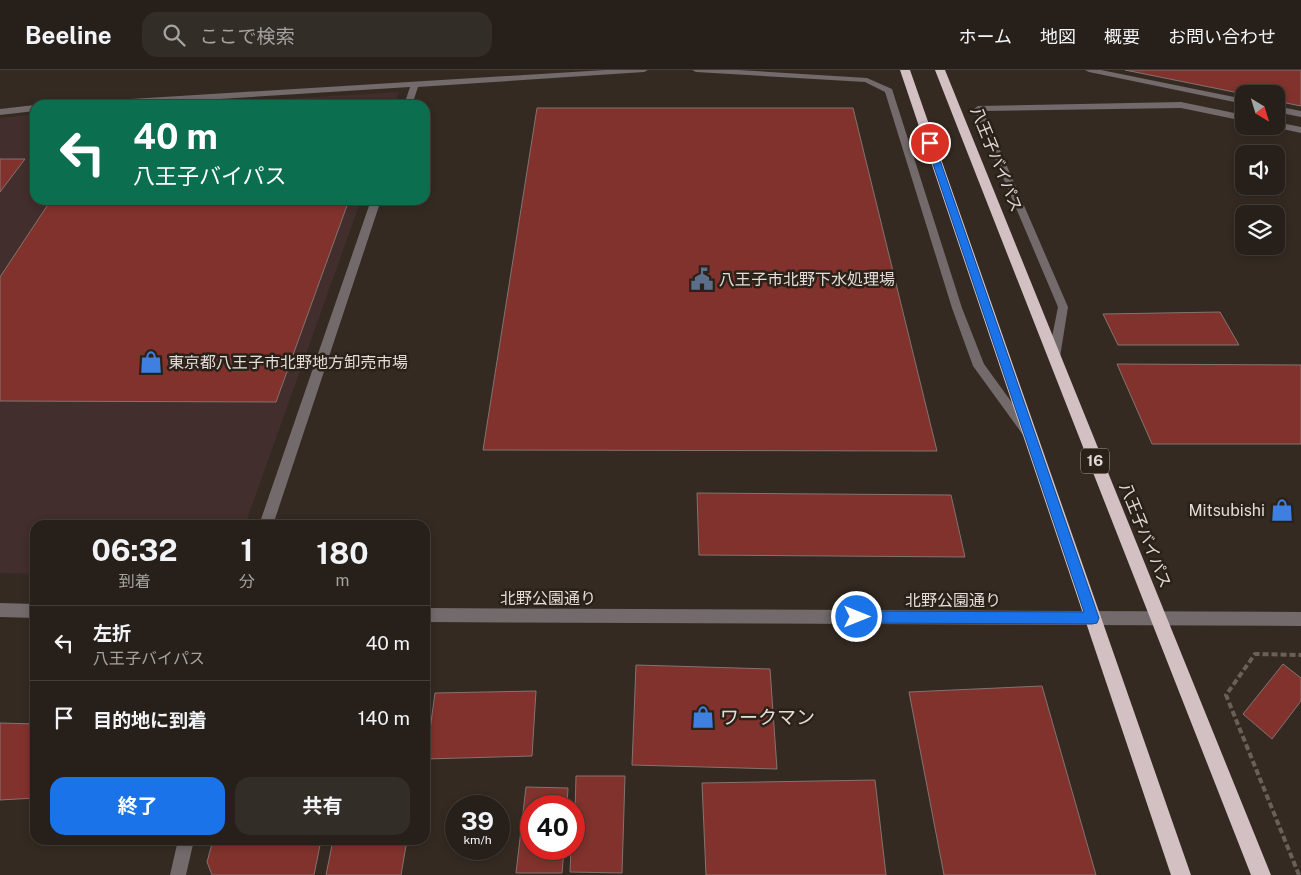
<!DOCTYPE html>
<html lang="ja">
<head>
<meta charset="utf-8">
<style>
  :root { --surface:#27201a; --page:#332d27; --text:#f1f3f6; --muted:#a4a3a2; --line:#433e39; --accent:#1a73e8 }
  body { margin:0; font-family:"Public Sans","Noto Sans JP",sans-serif; background:var(--page); color:var(--text); height:100vh; display:flex; flex-direction:column; font-size:19px; white-space:nowrap }
  * { box-sizing:border-box; margin:0 }
  p { font-size:16px; color:var(--muted) }
  .icon { flex:none; width:28px; height:28px; fill:none; stroke:currentColor; stroke-width:2; stroke-linecap:round; stroke-linejoin:round }
  .map { position:relative; flex:1; overflow:hidden }
  .side { position:absolute; left:30px; top:450px; width:400px; height:325px; display:flex; flex-direction:column; background:var(--surface); border-radius:15px; box-shadow:0 2px 8px #0003,0 0 0 1px var(--line) }
  .side>* { flex:none }
  .banner { position:absolute; left:30px; top:30px; width:400px; height:105px; border-radius:15px; box-shadow:0 2px 8px #0003,0 0 0 1px var(--line); background:#0b6e4f; color:#fff; overflow:hidden }
  .needle { width:32px; rotate:142deg }
  .buttons { position:absolute; left:1235px; top:15px; display:grid; gap:10px }
  .buttons a { display:grid; place-items:center; width:50px; height:50px; border-radius:10px; background:var(--surface); box-shadow:0 2px 8px #0003,0 0 0 1px var(--line); font-size:25px }
  .speed { position:absolute; left:445px; top:725px; display:flex; gap:10px; font-size:25px; font-weight:700; text-align:center }
  .speed>* { display:grid; place-content:center; width:65px; height:65px; border-radius:50%; background:var(--surface); box-shadow:0 2px 8px #0003,0 0 0 1px var(--line); line-height:1 }
  .speed small { font-size:12px; font-weight:400 }
  .speed .limit { border:8px solid #d22; background:#fff; color:#111 }
  .pin { position:absolute; display:grid; place-items:center; width:42px; height:42px; color:#fff; margin:-21px; border:2px solid #fff; border-radius:50%; box-shadow:0 1px 5px #0007 }
  .me { position:absolute; width:55px; margin:-28px; rotate:90deg; stroke-linejoin:round; filter:drop-shadow(0 0 4px #0008) }
  .turn { display:flex; align-items:center; gap:18px; height:105px; padding:0 20px; font-size:22px }
  .turn .icon { width:65px; height:65px; stroke-width:2.5 }
  .turn b { display:block; font-size:35px; line-height:42px }
  .eta { display:flex; justify-content:space-evenly; align-items:center; height:85px; text-align:center }
  .eta b { font-size:30px; font-weight:700; line-height:35px }
  .primary-button { display:flex; gap:10px; margin-top:auto; padding:10px 20px }
  .primary-button a { flex:1; height:58px; border-radius:15px; background:var(--accent); color:#fff; font-size:20px; font-weight:700; line-height:58px; text-align:center }
  .primary-button a+a { background:var(--page); color:var(--text) }
  ul { padding:0; list-style:none }
  li { display:flex; align-items:center; gap:15px; height:75px; padding:0 20px; border-top:1px solid var(--line) }
  li div { flex:1 }
  li b { display:block; font-size:19px }
  li em { font-style:normal }
  header { display:flex; align-items:center; gap:30px; box-sizing:border-box; height:70px; padding:0 25px; background:var(--surface); border-bottom:1px solid var(--line) }
  header strong { font-size:24px }
  nav { display:flex; gap:28px; margin-inline-start:auto; font-size:18px }
  .search { width:350px; height:45px; background:var(--page); display:flex; align-items:center; gap:12px; box-sizing:border-box; padding:0 18px; border-radius:15px; color:var(--muted); font-size:19px }
  .map>svg:first-child { display:block }
  .commercial { fill:#422e2c }
  .building { fill:#81322c; stroke:#837370 }
  .lines { fill:none; stroke-linecap:round; stroke-linejoin:round }
  .path { stroke:#696059; stroke-width:4; stroke-dasharray:6 3; stroke-linecap:butt }
  .minor { fill:#726a6b; fill-rule:evenodd }
  .highway { fill:#d2c0c2; fill-rule:evenodd }
  .route { fill:#1a73e8; stroke:#114b97 }
  .labels { text-anchor:middle; stroke-width:5; stroke-linejoin:round; paint-order:stroke }
  .shield { fill:#2a2119; stroke:#aba39d; stroke-width:1 }
  .shield-label { font-size:15px; font-weight:bold; fill:#e2dbd6 }
  .street-label { font-size:16px; fill:#e2dbd6; stroke:#2a2119 }
  .poi-label { font-size:16px; fill:#e2dbd6; stroke:#2a2119; text-anchor:start }
  .near-poi-label { font-size:19px; fill:#e2dbd6; stroke:#2a2119; text-anchor:start }
</style>
</head>
<body>
<header>
<strong>Beeline</strong>
<div class="search"><svg class="icon" aria-label="search" viewBox="0 0 24 24"><circle cx="10" cy="10" r="6"/><path d="M15 15l6 6"/></svg>ここで検索</div>
<nav><a>ホーム</a><a>地図</a><a>概要</a><a>お問い合わせ</a></nav>
</header>
<div class="map">
<svg width="1301" height="805" viewBox="0 0 1301 805">
  <rect width="100%" height="100%" fill="#342a22"/>
  <path class="commercial" d="M 399,22 L 394,35 L 181,35 Z
    M 35,44 L 35,130 L 361,130 L 245,455 L 35,455 L 35,504 L 0,503 L 0,48 Z"/>
  <path class="building" d="M 1125,0 L 1301,0 L 1301,36 L 1276,31 L 1276,24 L 1244,24 Z
    M 537,38 L 853,38 L 937,381 L 483,380 Z
    M 0,89 L 25,89 L 0,122 Z
    M 51,130 L 349,130 L 276,332 L 0,331 L 0,207 Z
    M 1220,242 L 1239,275 L 1118,275 L 1103,244 Z
    M 1117,294 L 1301,295 L 1301,374 L 1152,374 Z
    M 697,423 L 951,425 L 965,487 L 699,485 Z
    M 1283,594 L 1301,608 L 1301,631 L 1272,669 L 1243,644 Z
    M 636,595 L 770,599 L 777,699 L 632,695 Z
    M 1042,616 L 1096,805 L 944,805 L 909,622 Z
    M 536,621 L 532,686 L 426,689 L 435,623 Z
    M 0,653 L 35,654 L 35,728 L 0,730 Z
    M 576,706 L 625,706 L 622,803 L 570,802 L 571,779 L 574,779 Z
    M 875,710 L 886,805 L 706,805 L 702,713 Z
    M 526,717 L 568,718 L 567,736 L 531,736 L 531,779 L 564,779 L 562,803 L 516,803 Z
    M 213,770 L 321,770 L 314,805 L 212,805 L 207,792 Z
    M 333,770 L 407,770 L 401,805 L 326,805 Z"/>
  <g class="lines">
    <path class="path" d="M 1299,805 L 1226,625 L 1255,584 L 1301,585"/>
    <path class="minor" d="M 605,0 L 648,0 L 644,2 L 418,17 L 412,35 L 404,35 L 410,17 L 123,35 L 78,35 L 82,32 Z
      M 692,0 L 738,0 L 867,8 L 892,19 L 962,238 L 984,294 L 1031,359 L 1033,362 L 1031,365 L 1023,365 L 973,296 L 952,238 L 885,22 L 865,12 L 696,2 Z
      M 1085,0 L 1101,0 L 1244,29 L 1244,34 L 1089,2 Z
      M 1181,32 L 1244,45 L 1244,51 L 1181,38 L 983,41 L 1068,237 L 1060,287 L 1058,290 L 1050,290 L 1048,287 L 1058,237 L 974,39 L 978,36 Z
      M 35,35 L 35,41 L 0,45 L 0,39 Z
      M 1276,36 L 1301,41 L 1301,47 L 1276,42 Z
      M 1276,52 L 1301,57 L 1301,63 L 1273,57 L 1276,56 Z
      M 371,130 L 381,130 L 273,455 L 259,455 Z
      M 0,533 L 35,534 L 35,548 L 0,547 Z
      M 425,538 L 1301,542 L 1301,556 L 425,552 Z
      M 178,770 L 194,770 L 186,805 L 170,805 Z"/>
    <path class="highway" d="M 900,0 L 910,0 L 1191,805 L 1171,805 Z
      M 935,0 L 945,0 L 1271,805 L 1251,805 Z"/>
  </g>
  <path class="route" d="M 930,70 L 934,73 L 1099,548 L 1097,553 L 1092,554 L 857,553 L 852,551 L 851,547 L 852,542 L 857,541 L 1084,542 L 926,73 Z"/>
  <defs>
    <symbol id="civic-bare" viewBox="-9 -9 18 18"><path d="M-.6-6.5H3V-4.5H.6V-3L4-1V1h2V6H-6V1h2V-1L-.6-3ZM-1.2 2.5V6h2.4V2.5Z" fill="#5c6f8a" stroke="#2a2119" stroke-width="2.5" paint-order="stroke"/></symbol>
    <symbol id="shop-bare" viewBox="-9 -9 18 18"><path d="M-5-2.5h2.3a2.7 3.5 0 0 1 5.4 0H5L5.5 6h-11ZM-1.5-2.5h3a1.5 2.3 0 0 0-3 0Z" fill="#3f7fe0" stroke="#2a2119" stroke-width="2.5" paint-order="stroke"/></symbol>
  </defs>
  <g fill-rule="evenodd">
    <use href="#civic-bare" x="686" y="193" width="32" height="32"/>
    <use href="#shop-bare" x="135" y="276" width="32" height="32"/>
    <use href="#shop-bare" x="1266" y="424" width="32" height="32"/>
    <use href="#shop-bare" x="687" y="631" width="32" height="32"/>
  </g>
  <g class="labels">
    <rect class="shield" x="1081" y="378.5" width="28" height="25" rx="4"/>
    <g class="shield-label">
      <text x="1095" y="396">16</text>
    </g>
    <g class="street-label">
      <text transform="translate(997 89) rotate(68)" y="6">八王子バイパス</text>
      <text transform="translate(1146 465) rotate(68)" y="6">八王子バイパス</text>
      <text x="548" y="534">北野公園通り</text>
      <text x="953" y="536">北野公園通り</text>
    </g>
    <g class="poi-label">
      <text x="719" y="215">八王子市北野下水処理場</text>
      <text x="168" y="298">東京都八王子市北野地方卸売市場</text>
      <text x="1265" y="446" text-anchor="end">Mitsubishi</text>
    </g>
    <g class="near-poi-label">
      <text x="720" y="654">ワークマン</text>
    </g>
  </g>
</svg>
<div class="buttons">
<a><svg class="needle" viewBox="-14 -14 28 28"><path d="M0-13l5 13h-10z" fill="#e53935"/><path d="M0 13l5-13h-10z" fill="#a4a3a2"/></svg></a>
<a><svg class="icon" aria-label="sound" viewBox="0 0 24 24"><path d="M4 9h4l5-4v14l-5-4H4zM17 9q2 3 0 6"/></svg></a>
<a><svg class="icon" aria-label="layers" viewBox="0 0 24 24"><path d="M12 4l9 5-9 5-9-5zM3 14l9 5 9-5"/></svg></a>
</div>
<div class="speed"><div>39<small>km/h</small></div><div class="limit">40</div></div>
<div class="pin" style="left:930px;top:73px;background:#d93025"><svg class="icon" aria-label="arrive" viewBox="0 0 24 24"><path d="M6 21V4h12l-3 4 3 4H6"/></svg></div>
<svg class="me" style="left:857px;top:547px" viewBox="-20 -20 40 40"><circle r="17" fill="#1a73e8" stroke="#fff" stroke-width="3"/><path d="M0-11L8 9 0 5-8 9z" fill="#fff"/></svg>
<div class="banner">
<div class="turn"><svg class="icon" aria-label="left" viewBox="0 0 24 24"><path d="M17 20v-9H6M10 6l-5 5 5 5"/></svg><div><b>40 m</b>八王子バイパス</div></div>
</div>
<section class="side">
<div class="eta">
<div><b>06:32</b><p>到着</p></div>
<div><b>1</b><p>分</p></div>
<div><b>180</b><p>m</p></div>
</div>
<ul>
<li><svg class="icon" aria-label="left" viewBox="0 0 24 24"><path d="M17 20v-9H6M10 6l-5 5 5 5"/></svg><div><b>左折</b><p>八王子バイパス</p></div><em>40 m</em></li>
<li><svg class="icon" aria-label="arrive" viewBox="0 0 24 24"><path d="M6 21V4h12l-3 4 3 4H6"/></svg><div><b>目的地に到着</b></div><em>140 m</em></li>
</ul>
<div class="primary-button"><a>終了</a><a>共有</a></div>
</section>
</div>
</body>
</html>
